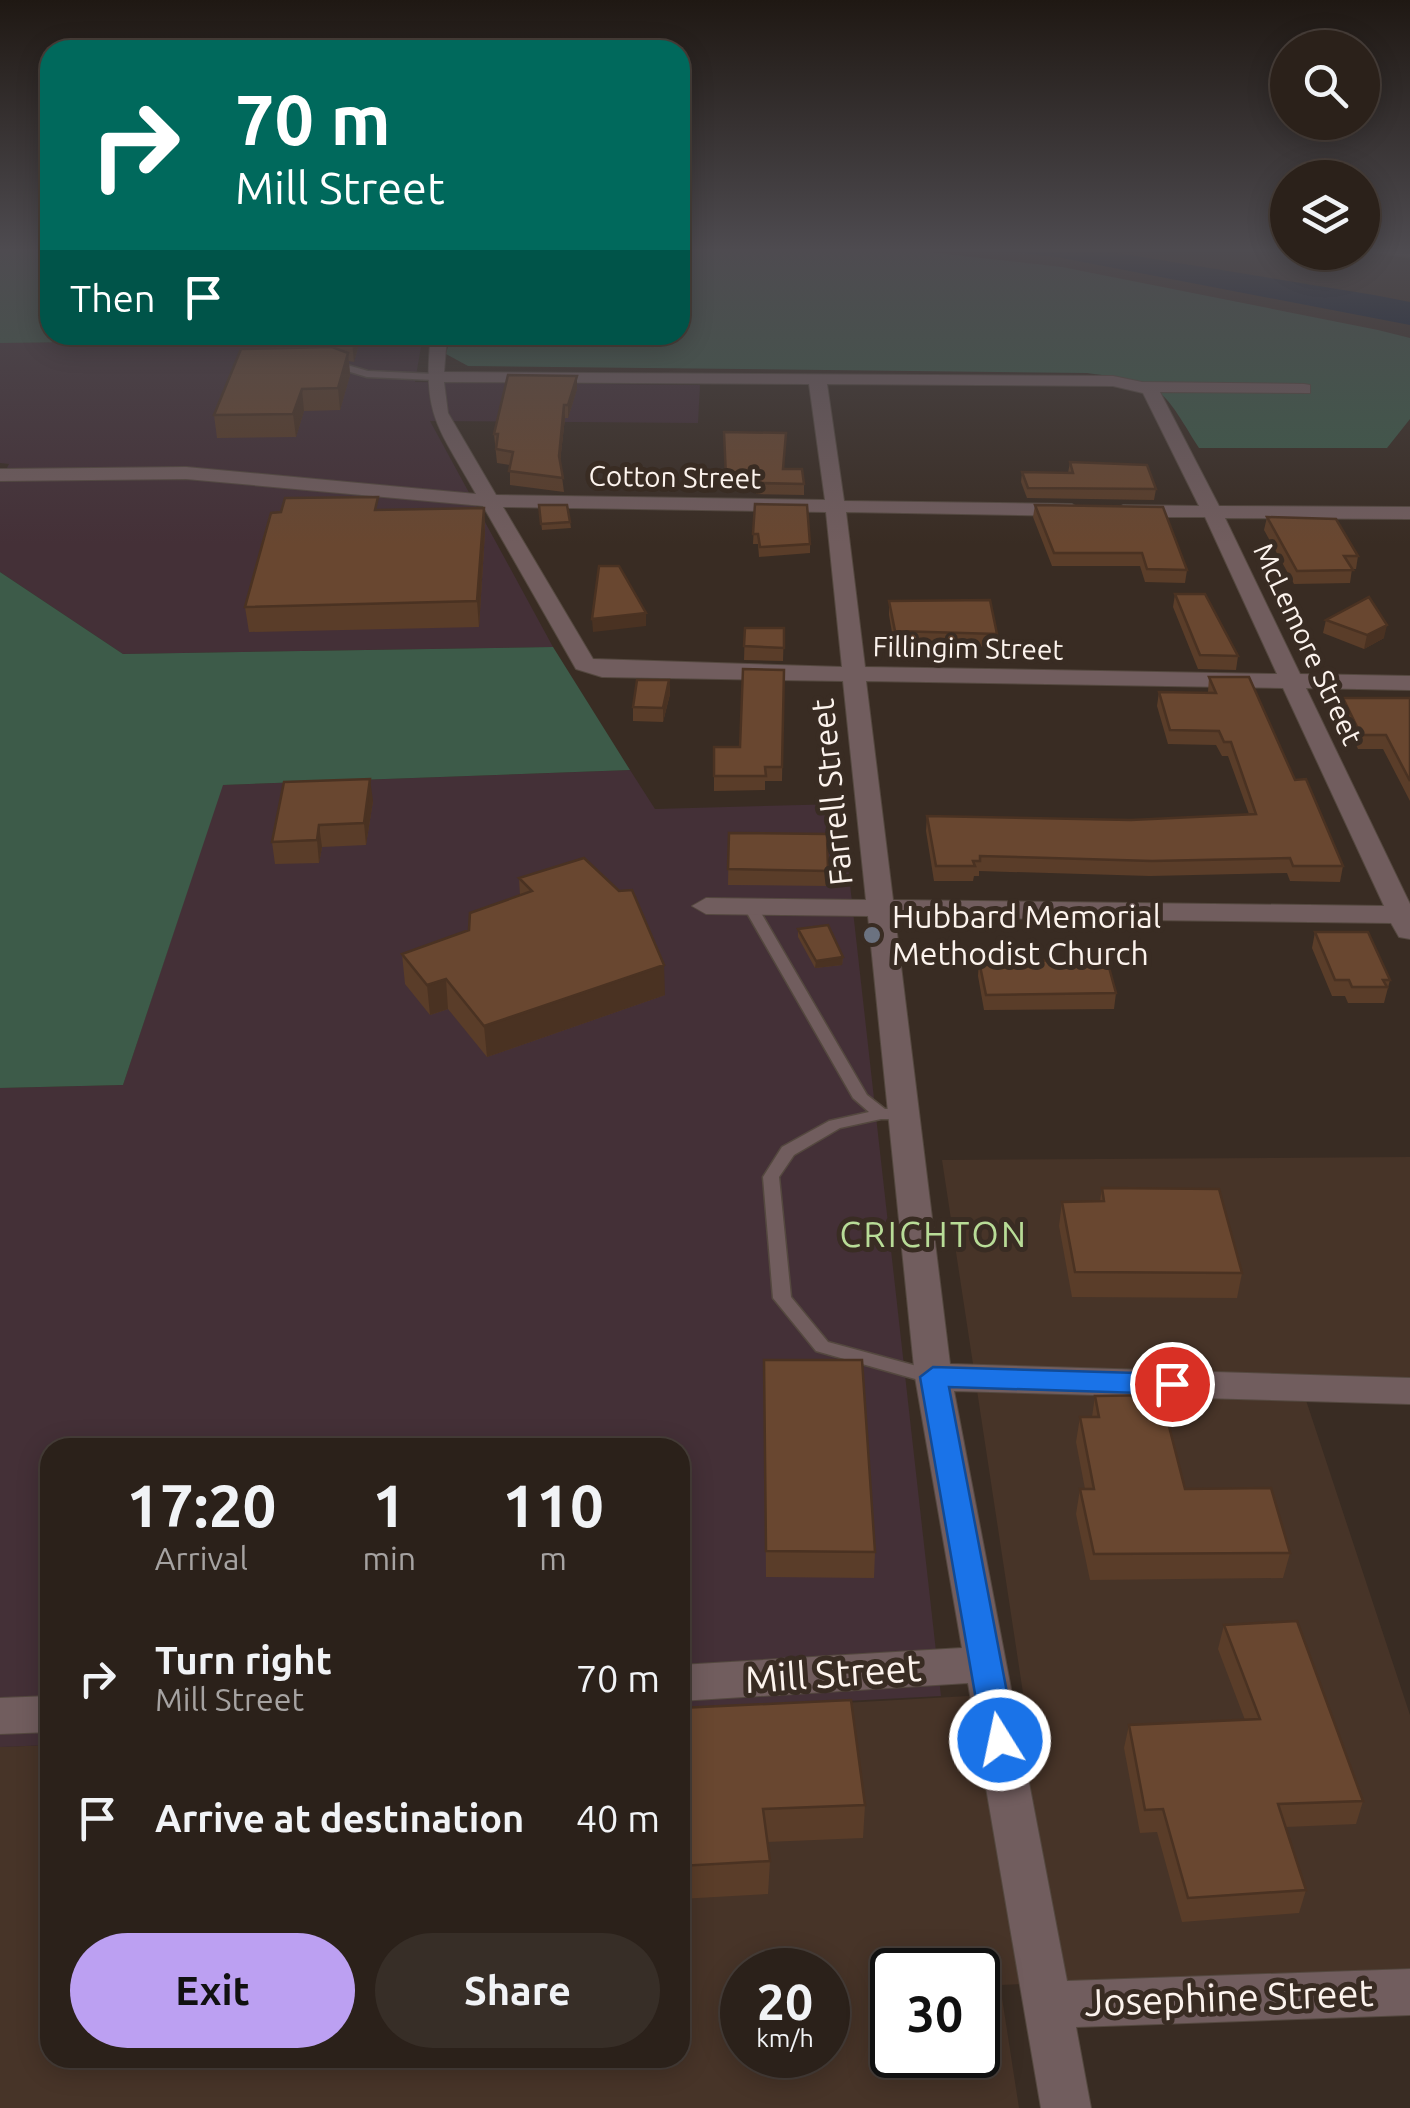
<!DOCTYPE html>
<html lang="en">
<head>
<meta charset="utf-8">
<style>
  :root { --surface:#2b211a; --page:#372e27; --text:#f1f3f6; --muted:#a6a3a2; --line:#473e39; --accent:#bca0f2 }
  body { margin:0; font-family:Ubuntu,sans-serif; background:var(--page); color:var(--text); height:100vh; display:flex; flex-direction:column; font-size:38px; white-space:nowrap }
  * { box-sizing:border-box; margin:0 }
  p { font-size:32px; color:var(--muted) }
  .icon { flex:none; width:55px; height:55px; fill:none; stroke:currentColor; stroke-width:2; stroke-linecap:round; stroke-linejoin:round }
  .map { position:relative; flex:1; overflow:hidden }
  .panel { position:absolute; left:40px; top:1438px; width:650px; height:630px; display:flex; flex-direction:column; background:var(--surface); border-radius:30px; box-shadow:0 5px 25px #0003,0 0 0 2px var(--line) }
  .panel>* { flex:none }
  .guide { position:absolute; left:40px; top:40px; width:650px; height:305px; border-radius:30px; box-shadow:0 5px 25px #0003,0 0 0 2px var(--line); background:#00695c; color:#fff; overflow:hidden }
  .fabs { position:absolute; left:1270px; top:30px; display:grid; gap:20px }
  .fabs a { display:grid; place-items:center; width:110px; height:110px; border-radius:50%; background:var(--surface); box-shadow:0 5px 25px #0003,0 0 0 2px var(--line); font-size:50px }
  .speed { position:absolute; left:720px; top:1948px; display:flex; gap:20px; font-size:50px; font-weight:700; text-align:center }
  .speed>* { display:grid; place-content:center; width:130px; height:130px; border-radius:50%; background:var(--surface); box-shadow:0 5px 25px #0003,0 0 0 2px var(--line); line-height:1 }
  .speed small { font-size:25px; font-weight:400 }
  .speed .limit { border:5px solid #111; border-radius:15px; background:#fff; color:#111 }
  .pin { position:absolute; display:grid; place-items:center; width:85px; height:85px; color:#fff; margin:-42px; border:5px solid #fff; border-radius:50%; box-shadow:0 2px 10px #0007 }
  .me { position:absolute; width:110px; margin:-55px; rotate:350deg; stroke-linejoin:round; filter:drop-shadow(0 0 8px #0008) }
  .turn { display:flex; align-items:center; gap:35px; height:210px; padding:0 30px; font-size:45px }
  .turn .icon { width:130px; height:130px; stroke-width:2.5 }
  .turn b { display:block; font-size:70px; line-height:85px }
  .then { display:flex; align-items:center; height:95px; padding:0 30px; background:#0003; gap:20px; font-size:38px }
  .eta { display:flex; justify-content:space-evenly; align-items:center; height:170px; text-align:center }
  .eta b { font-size:60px; font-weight:700; line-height:70px }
  .action { display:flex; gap:20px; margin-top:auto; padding:20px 30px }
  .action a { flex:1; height:115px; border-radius:60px; background:var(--accent); color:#111; font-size:40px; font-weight:700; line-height:115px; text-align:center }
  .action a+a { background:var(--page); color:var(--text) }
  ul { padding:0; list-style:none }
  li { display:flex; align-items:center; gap:30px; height:140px; padding:0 30px }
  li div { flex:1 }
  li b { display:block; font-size:38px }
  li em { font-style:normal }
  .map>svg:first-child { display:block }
  .built { fill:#473428; fill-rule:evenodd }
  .industrial { fill:#443037 }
  .green { fill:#3d5b49 }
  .water { fill:#081b36 }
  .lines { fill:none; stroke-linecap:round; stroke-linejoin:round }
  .lane-casing { stroke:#54483f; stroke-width:3 }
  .street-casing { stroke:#54483f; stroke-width:2 }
  .lane { fill:#715d5e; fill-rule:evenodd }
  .street { fill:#715d5e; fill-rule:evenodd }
  .wall { fill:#5a3d29 }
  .shaded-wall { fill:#4a3222 }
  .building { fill:#694730; stroke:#4a3222; stroke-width:2.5 }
  .route { fill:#1a73e8; stroke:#114b97; stroke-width:2.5 }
  .worship-dot { fill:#6b7280; stroke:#392c23; stroke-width:4 }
  .labels { text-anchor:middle; stroke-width:10; stroke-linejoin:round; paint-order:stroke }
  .far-street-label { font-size:28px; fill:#fcf3ed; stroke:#392c23 }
  .street-label { font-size:32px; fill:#fcf3ed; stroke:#392c23 }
  .poi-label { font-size:32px; fill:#fcf3ed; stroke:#392c23; text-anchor:start }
  .neighbourhood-label { font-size:35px; letter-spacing:2.5px; fill:#b8dc97; stroke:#392c23 }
  .near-street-label { font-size:38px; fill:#fcf3ed; stroke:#392c23 }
</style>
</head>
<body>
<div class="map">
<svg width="1410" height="2108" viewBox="0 0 1410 2108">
  <rect width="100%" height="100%" fill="#392c23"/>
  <path class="built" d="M 1410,1157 L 1410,1377 L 1298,1376 L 1410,1715 L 1410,1968 L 1000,1985 L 1019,2108 L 0,2108 L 0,1747 L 50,1745 L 50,2058 L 680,2058 L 680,1712 L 1023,1693 L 942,1160 ZM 742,1970 L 828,1970 L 828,2055 L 742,2055 ZM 892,1970 L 978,1970 L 978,2055 L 892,2055 Z"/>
  <path class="industrial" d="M 93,335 L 423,335 L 415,382 L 700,385 L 698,423 L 430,421 L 553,647 L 123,654 L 0,572 L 0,481 L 9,464 L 0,463 L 0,343 L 86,342 Z
    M 630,770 L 655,809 L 841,804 L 941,1696 L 680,1710 L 680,1448 L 50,1448 L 50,1745 L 0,1747 L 0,1088 L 123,1085 L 222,785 Z"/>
  <path class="green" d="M 0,249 L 50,249 L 50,335 L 93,335 L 86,342 L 0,343 Z
    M 680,249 L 901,249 L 1062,267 L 1378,330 L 1410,338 L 1410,419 L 1387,448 L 1199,448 C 1160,385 1163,383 1087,373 L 468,366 L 446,354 L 451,335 L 680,335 Z
    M 0,572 L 123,654 L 553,647 L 630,770 L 223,785 L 123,1085 L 0,1088 Z"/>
  <path class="water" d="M 983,249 L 1093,249 L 1374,295 L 1410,302 L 1410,325 L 1057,257 Z"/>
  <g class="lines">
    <defs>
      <path id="lane" d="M 1364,249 L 1410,253 L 1410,257 L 1367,251 Z
        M 330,360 L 368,371 L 435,374 L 439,377 L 435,380 L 367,377 L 327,365 L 326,363 Z
        M 750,902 L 757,906 L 867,1095 L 885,1109 L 904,1109 L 912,1114 L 904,1119 L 881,1119 L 840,1128 L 794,1155 L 779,1177 L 791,1297 L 828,1342 L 939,1372 L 942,1377 L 939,1382 L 933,1384 L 816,1351 L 773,1298 L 763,1177 L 782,1147 L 829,1121 L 869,1112 L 853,1098 L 743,906 Z"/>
      <path id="street" d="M 431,335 L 447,335 L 444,372 L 1113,376 L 1142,382 L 1304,384 L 1310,385 L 1310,393 L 1160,392 L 1219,506 L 1410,507 L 1410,519 L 1225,518 L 1300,674 L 1410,676 L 1410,690 L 1306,688 L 1410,904 L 1410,939 L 1399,937 L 1391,923 L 895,917 L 950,1364 L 1410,1378 L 1410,1404 L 954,1391 L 1067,1981 L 1410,1969 L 1410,2015 L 1076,2027 L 1091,2108 L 1041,2108 L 968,1683 L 680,1701 L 680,1665 L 962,1648 L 915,1377 L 868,916 L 706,914 L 692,906 L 706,898 L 866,900 L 843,681 L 602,677 L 576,669 L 483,506 L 186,479 L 0,481 L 0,469 L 186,467 L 476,494 C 438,426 422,416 431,335 ZM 444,382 L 809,384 L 825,500 L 496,495 L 448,413 ZM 827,384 L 1113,386 L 1143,393 L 1199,506 L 1123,505 L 1113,511 L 1123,517 L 1205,517 L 1277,674 L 865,667 L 846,512 L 1072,516 L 1082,510 L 1072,504 L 844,501 ZM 503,507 L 826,512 L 842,667 L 593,659 ZM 866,681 L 1283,688 L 1384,906 L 893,900 Z
        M 50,1696 L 50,1732 L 0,1734 L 0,1698 Z"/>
    </defs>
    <use href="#lane" class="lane-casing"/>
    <use href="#street" class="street-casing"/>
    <use href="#lane" class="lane"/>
    <use href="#street" class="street"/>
  </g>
  <path class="wall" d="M 314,335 L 358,335 L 359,344 L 354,362 L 349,361 L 350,375 L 340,410 L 304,411 L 296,437 L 217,438 L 214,415 L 315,348 Z
    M 577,389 L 568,418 L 565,418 L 560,462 L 564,492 L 510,485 L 510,465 L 497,463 L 494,434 Z
    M 724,432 L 804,484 L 804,495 L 756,494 L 756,490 L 726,488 Z
    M 1070,462 L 1156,489 L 1154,500 L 1027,498 L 1021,482 L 1022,472 L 1068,473 Z
    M 755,504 L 810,544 L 810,553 L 759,557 L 758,544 L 753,544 Z
    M 539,505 L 570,522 L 571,528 L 542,530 Z
    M 1035,505 L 1187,570 L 1185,583 L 1145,582 L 1140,566 L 1052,566 L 1033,517 Z
    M 484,508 L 485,532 L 479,627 L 249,632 L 245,607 L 379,510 Z
    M 1267,517 L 1358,556 L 1356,569 L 1352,569 L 1350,583 L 1294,584 L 1264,530 Z
    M 1175,594 L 1238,656 L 1236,670 L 1198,669 L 1173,607 Z
    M 889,601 L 997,634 L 996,647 L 894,644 L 889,615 Z
    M 1326,620 L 1384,638 L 1364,649 L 1323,633 Z
    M 745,628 L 784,628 L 783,661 L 744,660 Z
    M 784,670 L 782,781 L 765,781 L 765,790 L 714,791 L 714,747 L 740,747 Z
    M 1209,677 L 1295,780 L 1343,866 L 1340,882 L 1290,881 L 1287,873 L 1150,876 L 979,871 L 979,876 L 974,876 L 973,881 L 934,881 L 926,831 L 927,816 L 1131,820 L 1249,814 L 1228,756 L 1222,756 L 1216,745 L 1168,744 L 1157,706 L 1159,692 L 1208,692 Z
    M 669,680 L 670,694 L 663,722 L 633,721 L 633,707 Z
    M 1343,698 L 1410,698 L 1410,801 L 1383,749 L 1358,749 L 1341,712 Z
    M 373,801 L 366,845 L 322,847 L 319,863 L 275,864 L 272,842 Z
    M 729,833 L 828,871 L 828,886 L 728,885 Z
    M 519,878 L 665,995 L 487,1057 L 448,1009 L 430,1015 L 405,984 L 402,954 L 469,930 L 520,895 Z
    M 798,929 L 843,957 L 842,965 L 815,968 L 798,937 Z
    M 1315,932 L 1390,980 L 1384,1003 L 1348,1003 L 1345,996 L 1332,996 L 1312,948 Z
    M 979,961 L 1116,993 L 1114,1009 L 984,1010 L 978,976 Z
    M 1102,1188 L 1242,1273 L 1237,1298 L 1072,1297 L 1059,1226 L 1062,1202 L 1100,1201 Z
    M 764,1360 L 875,1552 L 874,1578 L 766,1577 Z
    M 1095,1396 L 1185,1489 L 1290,1553 L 1283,1578 L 1090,1580 L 1076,1514 L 1080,1489 L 1085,1489 L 1076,1442 L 1080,1417 L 1092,1417 Z
    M 1224,1625 L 1363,1801 L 1356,1824 L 1286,1827 L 1306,1890 L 1299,1913 L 1182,1922 L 1157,1832 L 1140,1833 L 1124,1748 L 1129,1725 L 1245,1720 L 1218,1649 Z
    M 680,1708 L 865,1805 L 863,1838 L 767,1842 L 770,1861 L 768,1894 L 680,1899 Z"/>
  <path class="shaded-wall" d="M 349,335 L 358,335 L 359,344 L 354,362 L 352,341 Z
    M 348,353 L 350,375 L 340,410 L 338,388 Z
    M 577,376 L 577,389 L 568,418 L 568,405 Z
    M 302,389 L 304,411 L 296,437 L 293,414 Z
    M 564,405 L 565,418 L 559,470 L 559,456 Z
    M 484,508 L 485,532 L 479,627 L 477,601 Z
    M 646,613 L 646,626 L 593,632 L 592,619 Z
    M 1387,625 L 1384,638 L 1364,649 L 1367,635 Z
    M 669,680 L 670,694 L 663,722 L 663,708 Z
    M 370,779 L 373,801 L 366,845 L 364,823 Z
    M 319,825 L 322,847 L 319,863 L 317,840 Z
    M 843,957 L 842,965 L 815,968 L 816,961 Z
    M 664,965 L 665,995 L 487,1057 L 484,1026 Z
    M 446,979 L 448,1009 L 430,1015 L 427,985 Z"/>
  <path class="building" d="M 314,335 L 354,335 L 352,342 Z
    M 332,347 L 348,353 L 338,388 L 302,389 L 293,414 L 214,415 L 241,349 Z
    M 508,375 L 577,376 L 568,405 L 564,405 L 559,456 L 563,478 L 509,471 L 513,452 L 496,449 L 498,434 L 494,434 Z
    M 724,432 L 786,433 L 783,469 L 802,469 L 804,484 L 756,483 L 756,479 L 726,477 Z
    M 1070,462 L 1147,465 L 1156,489 L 1028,488 L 1022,472 L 1073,473 Z
    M 378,497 L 375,510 L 484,508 L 477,601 L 245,607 L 271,513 L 281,512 L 285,498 Z
    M 755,504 L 807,505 L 810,544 L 760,547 L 758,534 L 753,534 Z
    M 539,505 L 567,505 L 570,522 L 541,524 Z
    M 1035,505 L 1163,507 L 1187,570 L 1147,569 L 1142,553 L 1054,553 Z
    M 1267,517 L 1336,519 L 1358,556 L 1344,556 L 1353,570 L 1297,571 Z
    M 599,566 L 619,566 L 646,613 L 592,619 Z
    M 1175,594 L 1205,594 L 1238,656 L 1200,655 Z
    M 1369,597 L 1387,625 L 1367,635 L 1326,620 Z
    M 990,600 L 997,634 L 895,631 L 889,601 Z
    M 745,628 L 784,628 L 784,648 L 744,646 Z
    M 743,669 L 784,670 L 782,767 L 765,767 L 766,776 L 714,776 L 714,747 L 740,747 Z
    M 1209,677 L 1249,677 L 1295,780 L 1306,779 L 1343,866 L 1293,866 L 1290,858 L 1152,861 L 980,856 L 980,861 L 973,861 L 975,866 L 936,866 L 927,816 L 1131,820 L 1256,814 L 1231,742 L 1224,742 L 1219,731 L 1170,730 L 1159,692 L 1216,693 Z
    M 637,680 L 669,680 L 663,708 L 633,707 Z
    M 1343,698 L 1410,698 L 1410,781 L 1386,735 L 1361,735 Z
    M 370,779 L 364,823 L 319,825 L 317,840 L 272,842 L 284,782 Z
    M 729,833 L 827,834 L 828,871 L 728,869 Z
    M 584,858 L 619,891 L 632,890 L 664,965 L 484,1026 L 446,979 L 427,985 L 402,954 L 469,930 L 470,913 L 532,891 L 519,878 Z
    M 828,925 L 843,957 L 816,961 L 798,929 Z
    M 1315,932 L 1368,932 L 1390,980 L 1383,980 L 1387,987 L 1352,987 L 1349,980 L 1335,980 Z
    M 1107,960 L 1116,993 L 986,995 L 979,961 Z
    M 1102,1188 L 1219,1189 L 1242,1273 L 1075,1272 L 1062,1202 L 1104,1201 Z
    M 764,1360 L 862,1360 L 875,1552 L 766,1551 Z
    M 1161,1395 L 1185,1489 L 1271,1488 L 1290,1553 L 1094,1554 L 1080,1489 L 1094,1489 L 1080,1417 L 1099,1417 L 1095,1396 Z
    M 1297,1621 L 1363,1801 L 1278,1804 L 1306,1890 L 1188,1898 L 1163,1809 L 1145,1810 L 1129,1725 L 1260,1719 L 1224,1625 Z
    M 851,1700 L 865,1805 L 763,1809 L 770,1861 L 680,1866 L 680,1708 Z"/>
  <linearGradient id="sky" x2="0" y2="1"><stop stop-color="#1f1813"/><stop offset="0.46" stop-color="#4e4b50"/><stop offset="1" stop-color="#4e4b50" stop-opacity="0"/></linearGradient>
  <rect width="1410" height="544" fill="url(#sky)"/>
  <path class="route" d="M 933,1367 L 1172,1374 L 1186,1384 L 1172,1394 L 949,1387 L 1016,1740 L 1011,1750 L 1000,1754 L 988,1750 L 983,1740 L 920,1377 Z"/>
  <circle class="worship-dot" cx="872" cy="935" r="10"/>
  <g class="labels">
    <g class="far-street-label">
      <text transform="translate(675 477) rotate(1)" y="10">Cotton Street</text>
      <text transform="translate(1308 644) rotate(65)" y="10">McLemore Street</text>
      <text transform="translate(968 648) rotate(1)" y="10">Fillingim Street</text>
    </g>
    <g class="street-label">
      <text transform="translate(832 792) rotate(-96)" y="11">Farrell Street</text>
    </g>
    <g class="poi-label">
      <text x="892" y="928">Hubbard Memorial<tspan x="892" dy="37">Methodist Church</tspan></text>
    </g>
    <g class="neighbourhood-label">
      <text x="934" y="1247">CRICHTON</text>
    </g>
    <g class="near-street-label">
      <text transform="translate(833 1674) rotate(-4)" y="13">Mill Street</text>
      <text transform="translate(1229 1998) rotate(-2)" y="13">Josephine Street</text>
    </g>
  </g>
</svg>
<div class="fabs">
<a><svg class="icon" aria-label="search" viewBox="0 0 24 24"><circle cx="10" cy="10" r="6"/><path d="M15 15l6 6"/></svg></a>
<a><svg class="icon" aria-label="layers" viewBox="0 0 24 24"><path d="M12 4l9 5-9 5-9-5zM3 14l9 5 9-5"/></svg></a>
</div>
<div class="speed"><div>20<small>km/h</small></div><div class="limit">30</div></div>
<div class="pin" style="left:1172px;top:1384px;background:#d93025"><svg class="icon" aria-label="arrive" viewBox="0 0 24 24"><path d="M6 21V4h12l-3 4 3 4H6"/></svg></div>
<svg class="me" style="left:1000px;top:1740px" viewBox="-20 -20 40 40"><circle r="17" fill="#1a73e8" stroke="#fff" stroke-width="3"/><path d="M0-11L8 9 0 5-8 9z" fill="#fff"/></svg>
<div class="guide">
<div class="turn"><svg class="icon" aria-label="right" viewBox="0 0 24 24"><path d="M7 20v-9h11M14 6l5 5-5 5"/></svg><div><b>70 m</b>Mill Street</div></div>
<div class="then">Then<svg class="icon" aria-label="arrive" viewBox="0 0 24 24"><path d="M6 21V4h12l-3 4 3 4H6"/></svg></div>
</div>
<section class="panel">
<div class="eta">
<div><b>17:20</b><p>Arrival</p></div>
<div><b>1</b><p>min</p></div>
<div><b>110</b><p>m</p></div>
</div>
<ul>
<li><svg class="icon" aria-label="right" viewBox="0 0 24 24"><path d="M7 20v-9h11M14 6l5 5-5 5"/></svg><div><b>Turn right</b><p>Mill Street</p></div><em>70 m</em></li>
<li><svg class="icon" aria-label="arrive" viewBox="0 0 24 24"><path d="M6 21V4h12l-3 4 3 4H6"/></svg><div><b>Arrive at destination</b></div><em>40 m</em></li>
</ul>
<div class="action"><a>Exit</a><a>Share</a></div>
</section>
</div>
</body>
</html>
